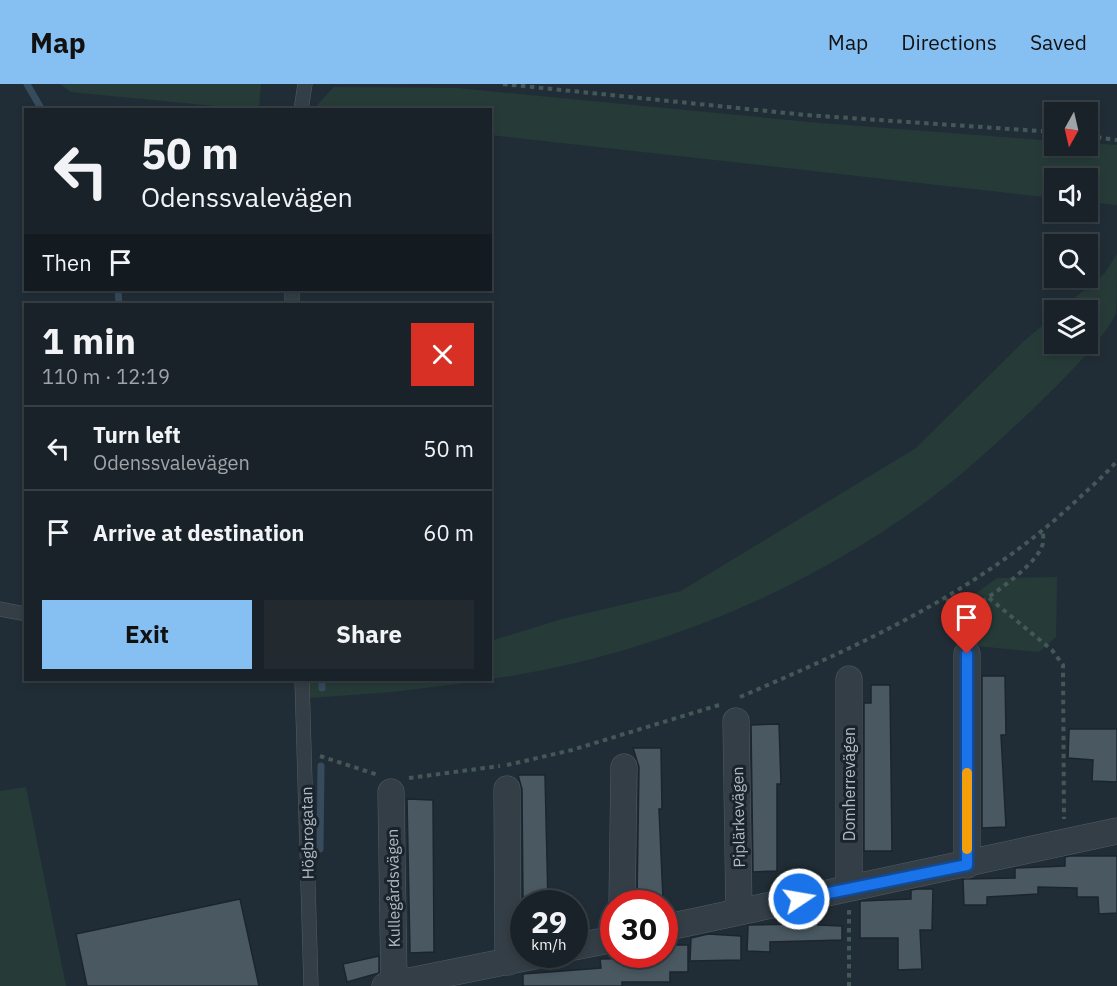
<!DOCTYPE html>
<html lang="en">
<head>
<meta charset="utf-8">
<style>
  :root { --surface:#192228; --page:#222a30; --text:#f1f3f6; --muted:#9fa4a8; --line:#373f45; --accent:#86bff1 }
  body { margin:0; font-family:"IBM Plex Sans",sans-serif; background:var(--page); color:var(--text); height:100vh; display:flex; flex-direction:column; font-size:22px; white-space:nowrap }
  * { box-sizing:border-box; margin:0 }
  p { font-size:20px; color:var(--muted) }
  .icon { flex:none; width:33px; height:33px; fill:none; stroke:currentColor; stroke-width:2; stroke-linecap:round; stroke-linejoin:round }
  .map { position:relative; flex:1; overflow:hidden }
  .details { position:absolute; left:24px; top:219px; width:468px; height:378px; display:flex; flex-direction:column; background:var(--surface); border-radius:0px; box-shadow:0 3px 9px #0003,0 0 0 2px var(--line) }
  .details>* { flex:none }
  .banner { position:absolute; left:24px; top:24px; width:468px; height:183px; border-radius:0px; box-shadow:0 3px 9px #0003,0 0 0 2px var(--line); background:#192228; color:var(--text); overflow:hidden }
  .needle { width:39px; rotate:188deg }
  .controls { position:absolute; left:1044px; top:18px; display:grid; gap:12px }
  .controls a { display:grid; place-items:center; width:54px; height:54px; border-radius:0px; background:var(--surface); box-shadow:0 3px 9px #0003,0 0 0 2px var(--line); font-size:30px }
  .speed { position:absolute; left:510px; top:806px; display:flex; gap:12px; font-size:30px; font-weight:700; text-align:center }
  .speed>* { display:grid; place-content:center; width:78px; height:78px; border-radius:50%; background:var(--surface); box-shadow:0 3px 9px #0003,0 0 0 2px var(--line); line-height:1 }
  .speed small { font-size:15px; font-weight:400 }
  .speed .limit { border:9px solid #d22; background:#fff; color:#111 }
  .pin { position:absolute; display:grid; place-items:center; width:51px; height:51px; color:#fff; margin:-62px -26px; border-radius:50% 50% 50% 0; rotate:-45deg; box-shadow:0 0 6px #0007 }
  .pin .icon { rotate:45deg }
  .me { position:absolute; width:66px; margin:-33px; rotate:78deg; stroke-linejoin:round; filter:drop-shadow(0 0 4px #0008) }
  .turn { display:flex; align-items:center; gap:21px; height:126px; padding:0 18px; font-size:27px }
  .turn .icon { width:78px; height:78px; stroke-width:2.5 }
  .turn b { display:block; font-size:42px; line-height:51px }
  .then { display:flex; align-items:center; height:57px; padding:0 18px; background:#0003; gap:12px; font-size:22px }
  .round { display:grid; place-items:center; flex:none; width:63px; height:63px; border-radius:0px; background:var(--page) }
  .overview { display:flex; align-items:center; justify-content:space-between; height:102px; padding:0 18px }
  h1 { font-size:36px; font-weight:800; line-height:45px }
  .primary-button { display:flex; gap:12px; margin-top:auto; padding:12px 18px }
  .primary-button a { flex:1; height:69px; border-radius:0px; background:var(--accent); color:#111; font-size:24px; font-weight:800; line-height:69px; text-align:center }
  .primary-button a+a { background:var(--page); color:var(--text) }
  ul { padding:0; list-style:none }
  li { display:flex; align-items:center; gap:18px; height:84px; padding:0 18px; border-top:2px solid var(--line) }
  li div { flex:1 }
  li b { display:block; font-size:22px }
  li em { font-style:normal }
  header { display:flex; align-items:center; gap:36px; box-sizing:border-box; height:84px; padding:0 30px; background:var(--accent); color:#111 }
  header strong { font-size:28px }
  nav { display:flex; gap:33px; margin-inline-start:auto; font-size:21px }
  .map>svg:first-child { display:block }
  .green { fill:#263b38 }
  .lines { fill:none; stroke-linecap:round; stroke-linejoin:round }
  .stream { stroke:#364b5c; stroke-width:7 }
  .building { fill:#495861; stroke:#1c252d; stroke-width:1.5 }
  .service-casing { stroke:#525c64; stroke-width:15 }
  .minor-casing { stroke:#525c64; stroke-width:27 }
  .path { stroke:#445857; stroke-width:4; stroke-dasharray:4.5 4.5; stroke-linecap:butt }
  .service { stroke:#343e46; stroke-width:14 }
  .minor { stroke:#343e46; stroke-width:26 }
  .route-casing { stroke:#114b97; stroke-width:15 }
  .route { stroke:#1a73e8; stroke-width:10 }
  .slow { stroke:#f59e0b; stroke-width:10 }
  .labels { text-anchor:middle; stroke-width:6; stroke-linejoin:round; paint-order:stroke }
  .street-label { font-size:16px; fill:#afbac3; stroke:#1a232b }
</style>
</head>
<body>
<header>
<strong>Map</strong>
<nav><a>Map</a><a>Directions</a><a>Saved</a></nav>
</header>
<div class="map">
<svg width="1117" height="902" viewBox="0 0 1117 902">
  <rect width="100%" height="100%" fill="#212d36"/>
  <path class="green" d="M 60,0 L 261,0 L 259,25 L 255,26 L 71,8 Z
    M 334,3 L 456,4 L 820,39 L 1054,57 L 1054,62 L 1088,62 L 1088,59 L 1117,61 L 1117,121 L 1088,118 L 1088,94 L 1054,94 L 1054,114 L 491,51 L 490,26 L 317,25 L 318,20 Z
    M 1117,170 C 1117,184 1117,218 1116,229 C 1106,254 1054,305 1033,325 C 999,357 965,389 927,417 C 801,510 645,573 491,595 L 491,557 L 562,535 L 681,507 L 916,364 L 1024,257 L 1054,232 L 1054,260 L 1088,260 L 1088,226 L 1060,226 L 1105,189 Z
    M 1057,493 L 1056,553 L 1039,568 L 976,562 L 968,515 L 997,494 Z
    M 309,596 L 490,596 L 392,608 L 310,614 Z
    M 26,703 L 66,902 L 0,902 L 0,707 Z"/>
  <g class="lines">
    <path class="stream" d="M 27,0 L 42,26
      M 118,206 L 119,220
      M 322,604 L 322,596
      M 320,765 L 321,682"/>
  </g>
  <path class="building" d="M 982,592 L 1005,592 L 1006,651 L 1001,651 L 1006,743 L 982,744 Z
    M 871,601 L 890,601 L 892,767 L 864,767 L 864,619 L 871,619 Z
    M 779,640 L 781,700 L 777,700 L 777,787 L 753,788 L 751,641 Z
    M 1069,645 L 1117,645 L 1117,698 L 1092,697 L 1093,676 L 1068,674 Z
    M 633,664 L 661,664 L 662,725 L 659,725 L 663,815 L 637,816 L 639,683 Z
    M 518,691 L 545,691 L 548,819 L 523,819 L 522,705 Z
    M 407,715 L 433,716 L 434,868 L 410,869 Z
    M 1070,772 L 1117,772 L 1117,829 L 1099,830 L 1098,813 L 1077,813 L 1077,804 L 1038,803 L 1038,810 L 987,813 L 987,821 L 964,821 L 963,795 L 1015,794 L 1015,784 L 1065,782 L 1065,773 Z
    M 918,805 L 933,805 L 932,846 L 920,846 L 922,885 L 898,886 L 898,854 L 860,854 L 860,817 L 911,815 L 911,806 Z
    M 240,815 L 259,902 L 87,902 L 76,850 Z
    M 818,830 L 818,841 L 842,842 L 842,856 L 770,858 L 770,868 L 747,867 L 748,841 L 798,840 L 798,831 Z
    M 708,850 L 741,852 L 741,876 L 690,877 L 691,854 Z
    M 664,861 L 688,861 L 688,888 L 670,888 L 670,898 L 622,898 L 622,902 L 523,902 L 523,890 L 601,884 L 600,875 L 645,874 L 645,870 L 664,870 Z
    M 379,872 L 379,889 L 347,898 L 343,880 Z"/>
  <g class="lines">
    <defs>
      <path id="service" d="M 301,26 L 305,0
        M 292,206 L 292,220
        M 0,525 L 26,530
        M 302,596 L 311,902"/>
      <path id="minor" d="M 967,570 L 967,781
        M 849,595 L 849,804
        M 736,637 L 739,828
        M 507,705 L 508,878
        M 391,708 L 394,900
        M 622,819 L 624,683
        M 664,844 L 1117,747
        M 574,863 L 614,855
        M 385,902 L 544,870"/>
    </defs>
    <use href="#service" class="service-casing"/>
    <use href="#minor" class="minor-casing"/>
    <path class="path" d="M 503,0 L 806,31 L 1054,48
      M 1088,52 L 1117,56
      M 989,514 L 1052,566 L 1063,581 L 1064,735
      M 947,515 L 955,535 C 976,522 1034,485 1042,462 C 1044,459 1043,452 1043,448
      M 955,535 L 963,548
      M 740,613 C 861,561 981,507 1078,415 C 1091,403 1105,391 1117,377
      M 320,672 L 378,691
      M 507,681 L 572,666 L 719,621
      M 409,694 L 500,682
      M 849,826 L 849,902"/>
    <use href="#service" class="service"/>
    <use href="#minor" class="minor"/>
  </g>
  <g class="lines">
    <defs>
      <path id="route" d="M 799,815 L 967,781 L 967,570"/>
    </defs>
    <use href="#route" class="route-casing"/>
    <use href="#route" class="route"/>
    <path class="slow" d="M 967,689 L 967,765"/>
  </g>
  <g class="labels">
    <g class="street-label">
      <text transform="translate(849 700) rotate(-90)" y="6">Domherrevägen</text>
      <text transform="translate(738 733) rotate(-91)" y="6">Piplärkevägen</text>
      <text transform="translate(307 749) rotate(-91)" y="6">Högbrogatan</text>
      <text transform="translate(393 804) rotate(-91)" y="6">Kullegårdsvägen</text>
    </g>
  </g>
</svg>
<div class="controls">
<a><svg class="needle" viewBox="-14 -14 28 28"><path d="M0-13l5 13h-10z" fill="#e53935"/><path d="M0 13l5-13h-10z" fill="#9fa4a8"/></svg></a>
<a><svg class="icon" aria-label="sound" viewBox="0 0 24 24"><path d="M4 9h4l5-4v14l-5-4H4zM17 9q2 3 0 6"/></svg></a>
<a><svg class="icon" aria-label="search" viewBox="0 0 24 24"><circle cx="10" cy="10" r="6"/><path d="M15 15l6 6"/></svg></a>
<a><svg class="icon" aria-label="layers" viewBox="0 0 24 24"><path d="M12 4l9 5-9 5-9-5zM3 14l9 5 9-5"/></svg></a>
</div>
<div class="speed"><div>29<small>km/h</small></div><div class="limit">30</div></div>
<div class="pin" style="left:967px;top:570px;background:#d93025"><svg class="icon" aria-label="arrive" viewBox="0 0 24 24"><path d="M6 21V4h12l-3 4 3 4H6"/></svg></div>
<svg class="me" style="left:799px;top:815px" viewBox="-20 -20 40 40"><circle r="17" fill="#1a73e8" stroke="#fff" stroke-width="3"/><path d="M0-11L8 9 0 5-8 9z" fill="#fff"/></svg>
<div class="banner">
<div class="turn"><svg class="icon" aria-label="left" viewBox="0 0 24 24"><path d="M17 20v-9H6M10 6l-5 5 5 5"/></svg><div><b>50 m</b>Odenssvalevägen</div></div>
<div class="then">Then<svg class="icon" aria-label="arrive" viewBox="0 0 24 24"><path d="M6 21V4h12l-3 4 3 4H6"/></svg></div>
</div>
<section class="details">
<div class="overview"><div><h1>1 min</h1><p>110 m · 12:19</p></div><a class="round" style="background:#d93025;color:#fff"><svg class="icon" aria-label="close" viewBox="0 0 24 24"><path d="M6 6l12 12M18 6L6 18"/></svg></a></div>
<ul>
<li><svg class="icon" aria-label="left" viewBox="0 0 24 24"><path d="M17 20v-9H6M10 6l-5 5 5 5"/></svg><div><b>Turn left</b><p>Odenssvalevägen</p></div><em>50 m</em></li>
<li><svg class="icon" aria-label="arrive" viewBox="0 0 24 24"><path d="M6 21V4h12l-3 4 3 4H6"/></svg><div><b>Arrive at destination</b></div><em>60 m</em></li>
</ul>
<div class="primary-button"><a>Exit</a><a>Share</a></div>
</section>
</div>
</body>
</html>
